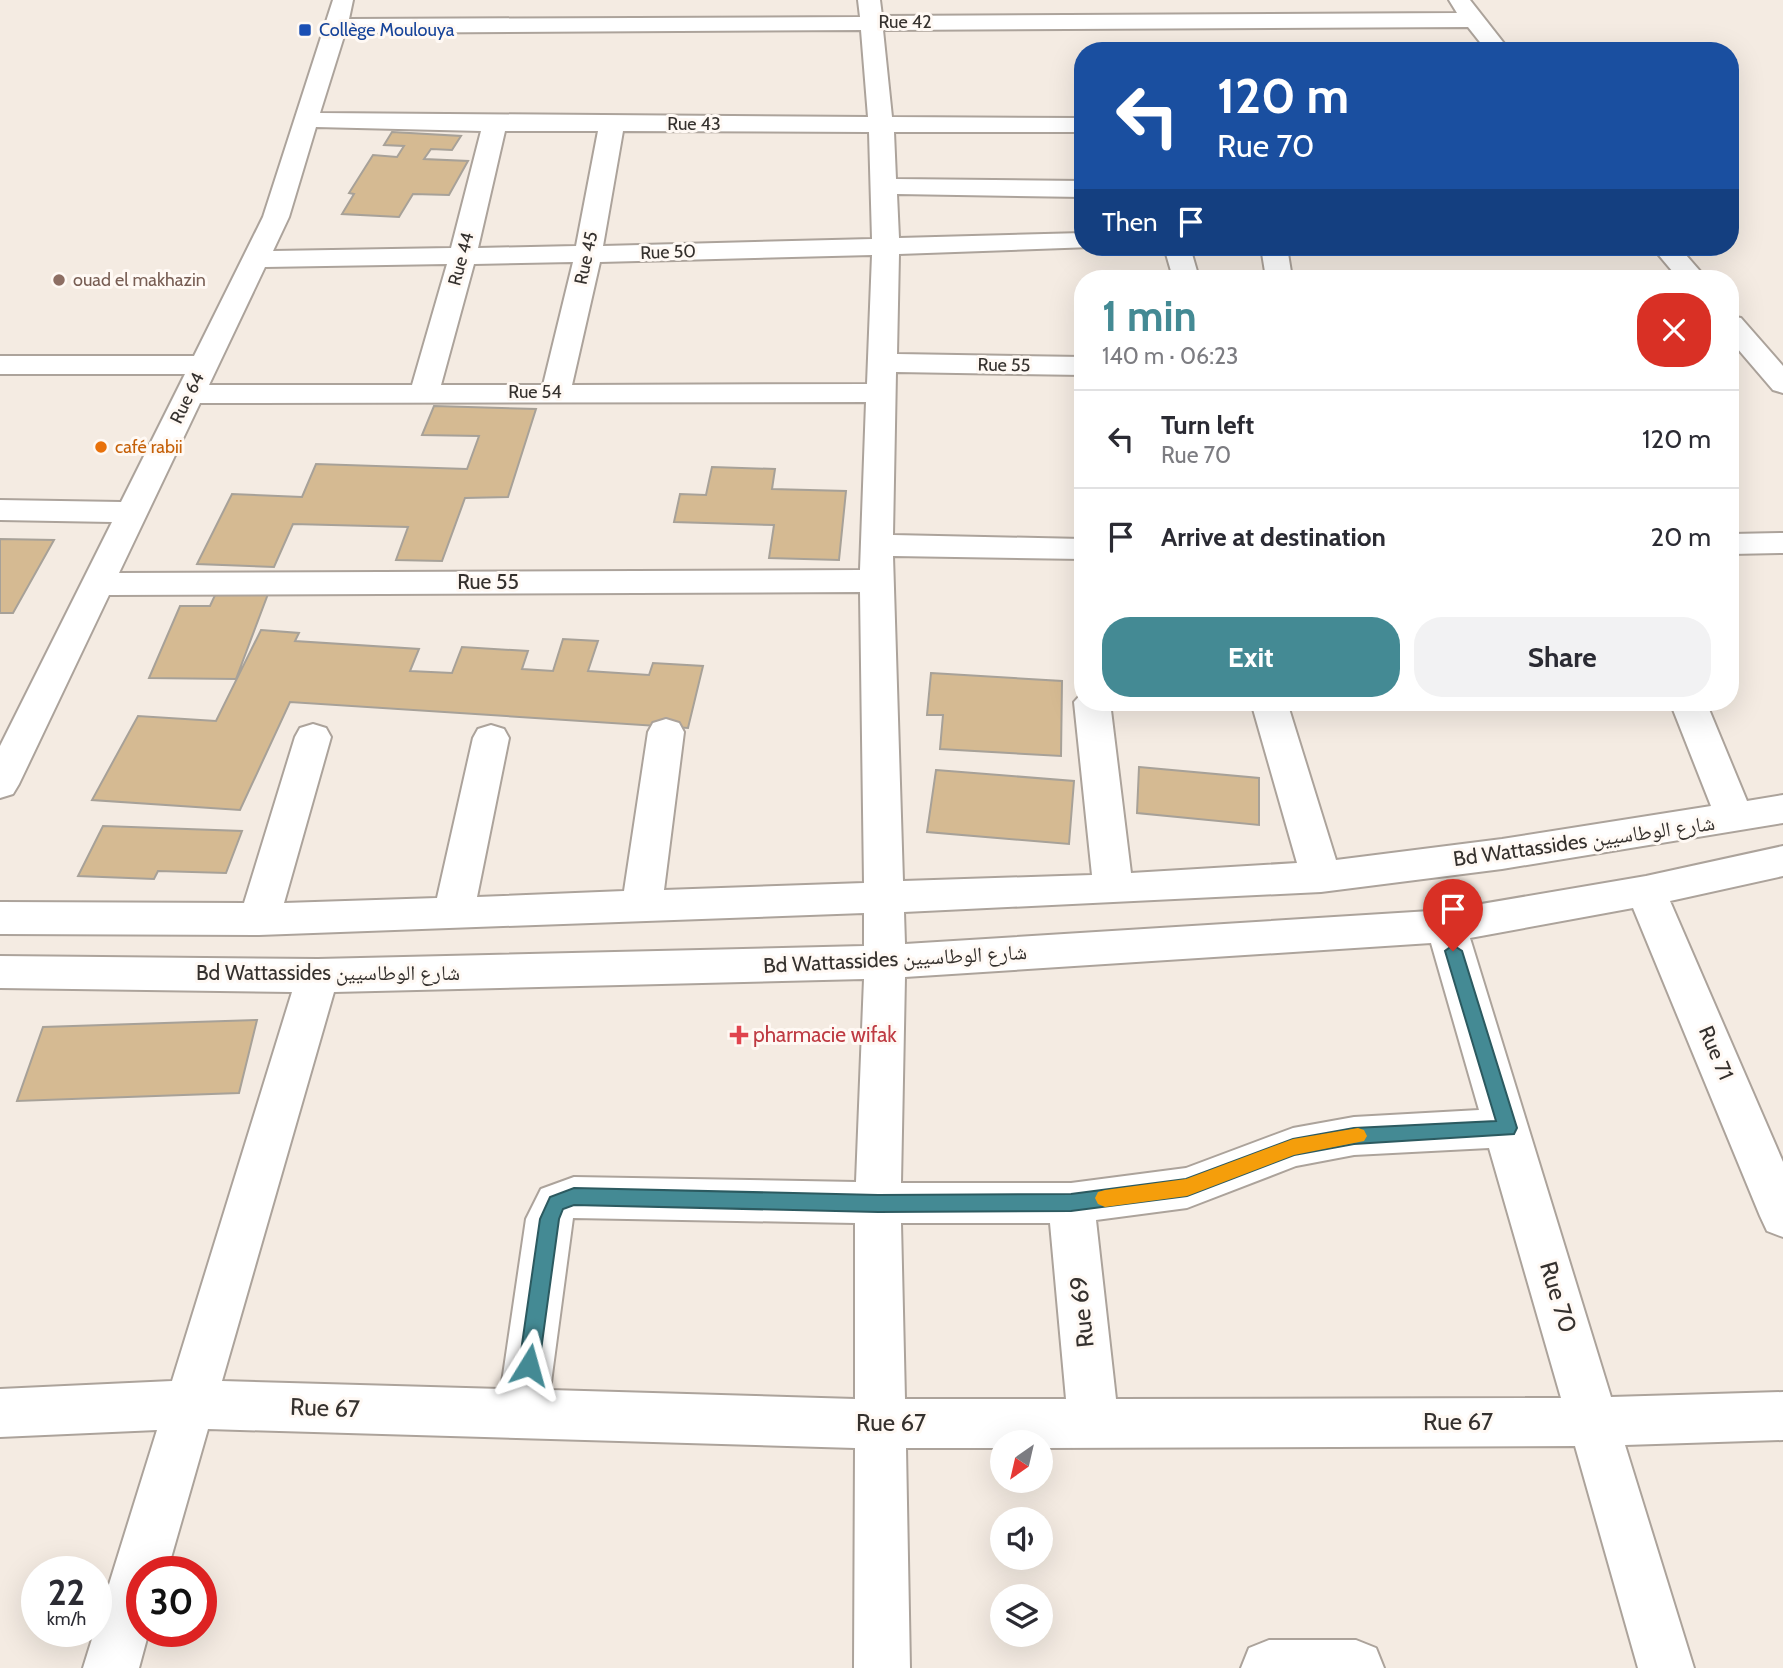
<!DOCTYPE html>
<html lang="en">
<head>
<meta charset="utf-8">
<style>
  :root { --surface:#fff; --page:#f2f2f3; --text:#2b2b33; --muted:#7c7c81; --line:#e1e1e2; --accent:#448a94 }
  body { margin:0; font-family:Cabin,"Noto Naskh Arabic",sans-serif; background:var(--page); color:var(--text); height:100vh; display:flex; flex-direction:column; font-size:26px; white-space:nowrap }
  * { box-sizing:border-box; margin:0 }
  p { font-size:23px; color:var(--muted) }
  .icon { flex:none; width:38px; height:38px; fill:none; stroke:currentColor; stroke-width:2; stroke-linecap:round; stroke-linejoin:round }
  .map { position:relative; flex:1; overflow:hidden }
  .drawer { position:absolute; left:1074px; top:270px; width:665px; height:441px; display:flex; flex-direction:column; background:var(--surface); border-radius:28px; box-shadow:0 7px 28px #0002 }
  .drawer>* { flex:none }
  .hud { position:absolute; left:1074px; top:42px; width:665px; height:214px; border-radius:28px; box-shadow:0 7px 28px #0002; background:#1a4fa0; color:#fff; overflow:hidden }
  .needle { width:46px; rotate:214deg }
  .buttons { position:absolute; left:990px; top:1430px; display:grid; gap:14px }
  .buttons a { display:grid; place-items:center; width:63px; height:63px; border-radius:50%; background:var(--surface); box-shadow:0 7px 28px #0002; font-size:35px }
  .speed { position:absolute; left:21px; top:1556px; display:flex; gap:14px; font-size:35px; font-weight:700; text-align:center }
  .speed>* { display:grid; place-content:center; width:91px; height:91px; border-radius:50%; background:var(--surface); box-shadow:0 7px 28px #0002; line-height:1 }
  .speed small { font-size:18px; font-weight:400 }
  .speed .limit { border:10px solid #d22; background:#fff; color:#111 }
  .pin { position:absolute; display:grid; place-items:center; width:60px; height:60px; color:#fff; margin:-72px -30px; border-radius:50% 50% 50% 0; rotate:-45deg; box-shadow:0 0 7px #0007 }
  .pin .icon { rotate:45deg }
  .me { position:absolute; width:77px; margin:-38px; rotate:8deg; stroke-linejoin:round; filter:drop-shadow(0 0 5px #0008) }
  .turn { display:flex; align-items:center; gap:24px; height:147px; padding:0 28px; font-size:32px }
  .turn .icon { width:91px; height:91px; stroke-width:2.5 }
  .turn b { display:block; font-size:49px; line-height:60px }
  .then { display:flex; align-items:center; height:66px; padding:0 28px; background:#0003; gap:14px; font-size:26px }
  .round { display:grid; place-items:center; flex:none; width:74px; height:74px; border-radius:28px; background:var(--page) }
  .headline { display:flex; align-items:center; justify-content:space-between; height:119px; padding:0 28px }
  h1 { font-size:42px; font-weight:700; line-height:52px; color:var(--accent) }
  .primary-button { display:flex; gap:14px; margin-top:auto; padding:14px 28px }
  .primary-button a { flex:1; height:80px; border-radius:28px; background:var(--accent); color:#fff; font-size:28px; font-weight:700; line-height:80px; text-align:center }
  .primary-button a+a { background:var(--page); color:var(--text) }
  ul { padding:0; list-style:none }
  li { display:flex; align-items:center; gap:21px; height:98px; padding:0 28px; border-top:2px solid var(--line) }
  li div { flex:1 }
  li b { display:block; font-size:26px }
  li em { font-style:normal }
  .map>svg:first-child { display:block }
  .building { fill:#d5ba92; stroke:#a7a198; stroke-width:2 }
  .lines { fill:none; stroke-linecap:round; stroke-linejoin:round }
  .minor-casing { stroke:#aca39b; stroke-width:4 }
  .minor { fill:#fff; fill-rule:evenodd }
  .route { fill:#448a94; stroke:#2c5a60; stroke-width:2 }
  .slow { fill:#f59e0b }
  .transit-dot { fill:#1a4fb4; stroke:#fff9f4; stroke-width:2.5 }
  .education-dot { fill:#8d6e63; stroke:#fff9f4; stroke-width:2.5 }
  .food-dot { fill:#e8710a; stroke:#fff9f4; stroke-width:2.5 }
  .health-dot { fill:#e0444e; stroke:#fff9f4; stroke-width:2.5 }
  .labels { text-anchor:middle; stroke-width:6; stroke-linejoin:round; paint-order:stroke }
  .far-street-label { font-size:18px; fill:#35312e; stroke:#fff9f4 }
  .far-transit-label { font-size:18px; fill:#164399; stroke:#fff9f4; text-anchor:start }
  .far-education-label { font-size:18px; fill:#785e54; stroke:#fff9f4; text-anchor:start }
  .far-food-label { font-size:18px; fill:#c56008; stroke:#fff9f4; text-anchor:start }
  .street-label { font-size:21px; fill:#35312e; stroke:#fff9f4 }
  .health-label { font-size:21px; fill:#be3a42; stroke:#fff9f4; text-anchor:start }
  .near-street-label { font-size:24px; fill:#35312e; stroke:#fff9f4 }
</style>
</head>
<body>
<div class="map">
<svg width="1783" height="1668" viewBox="0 0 1783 1668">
  <rect width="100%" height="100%" fill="#f4ebe2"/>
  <path class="building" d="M 392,132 L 461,136 L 452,150 L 431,149 L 424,159 L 468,161 L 449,195 L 413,194 L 399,217 L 342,214 L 354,194 L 349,193 L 373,155 L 397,157 L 404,146 L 384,145 Z
    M 434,406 L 536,409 L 508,497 L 465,498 L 442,561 L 396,560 L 408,527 L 293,524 L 274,567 L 197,564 L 232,494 L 302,497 L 316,464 L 467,469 L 479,436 L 422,435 Z
    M 712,467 L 775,469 L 772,489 L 846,491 L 839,560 L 769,558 L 774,525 L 674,522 L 680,494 L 706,495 Z
    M 0,539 L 54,540 L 13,613 L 0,613 Z
    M 216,593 L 268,594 L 236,679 L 149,678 L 180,606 L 210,606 Z
    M 261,630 L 299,633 L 295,641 L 419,649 L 410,671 L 452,673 L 462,647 L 528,651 L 522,669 L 553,671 L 563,639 L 598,641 L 588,671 L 649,675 L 653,663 L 703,666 L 688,728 L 290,702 L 240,810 L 92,800 L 138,716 L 216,721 Z
    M 931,673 L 1062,681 L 1061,756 L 940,749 L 943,715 L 927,715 Z
    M 1139,767 L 1259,778 L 1259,825 L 1137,813 Z
    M 936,770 L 1074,781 L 1069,844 L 927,832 Z
    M 103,826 L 242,831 L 226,873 L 158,871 L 154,879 L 78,876 Z
    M 257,1020 L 239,1093 L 17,1101 L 43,1027 Z"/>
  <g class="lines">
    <defs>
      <path id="minor" d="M 333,0 L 353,0 L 349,19 L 860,17 L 858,0 L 880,0 L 882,16 L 1457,13 L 1449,0 L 1470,0 L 1510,51 L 1487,51 L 1468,27 L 883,30 L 892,117 L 1083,118 L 1083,132 L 894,132 L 896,179 L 1083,181 L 1083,197 L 897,194 L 899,238 L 1083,233 L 1083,247 L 1092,247 L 899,254 L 897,354 L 1083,357 L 1083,375 L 896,372 L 893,535 L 1083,539 L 1083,559 L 893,556 L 903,881 L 1092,875 L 1074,702 L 1083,692 L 1083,702 L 1110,702 L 1131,873 L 1297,863 L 1251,702 L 1287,702 L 1336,860 L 1502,839 L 1711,806 L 1670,702 L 1706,702 L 1747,801 L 1783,795 L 1783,823 L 1502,869 L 1321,892 L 904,912 L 905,944 L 1446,910 L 1646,876 L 1783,846 L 1783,876 L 1670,901 L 1783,1162 L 1783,1237 L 1767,1231 L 1760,1216 L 1633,908 L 1470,938 L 1611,1397 L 1783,1392 L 1783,1440 L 1625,1445 L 1694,1668 L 1638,1668 L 1575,1446 L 1041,1448 L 1041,1442 L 1003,1442 L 1003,1448 L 906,1448 L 910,1668 L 854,1668 L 855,1448 L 208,1429 L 167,1572 L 142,1572 L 142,1631 L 149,1631 L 139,1668 L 83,1668 L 157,1430 L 0,1437 L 0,1389 L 172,1381 L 292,992 L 0,988 L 0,956 L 318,959 L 864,946 L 864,913 L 259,935 L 0,934 L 0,902 L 244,903 L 295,737 L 300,728 L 313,724 L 326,728 L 331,737 L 284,903 L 437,898 L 473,738 L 478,729 L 491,725 L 504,729 L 509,738 L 477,897 L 624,891 L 648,732 L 653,723 L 666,719 L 679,723 L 684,732 L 664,890 L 864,883 L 860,592 L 109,595 L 19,784 L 13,794 L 0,798 L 0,746 L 112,522 L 0,520 L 0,500 L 121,502 L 185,374 L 0,374 L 0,356 L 194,356 L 263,217 ZM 861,30 L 868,117 L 320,113 L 345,33 ZM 316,127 L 481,131 L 451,248 L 273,251 L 289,217 ZM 505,131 L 598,131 L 576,246 L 478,248 ZM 623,131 L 869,132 L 872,239 L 603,246 ZM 872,255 L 867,384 L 572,385 L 600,262 ZM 573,262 L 543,385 L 441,385 L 474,264 ZM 447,264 L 412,385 L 209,385 L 265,267 ZM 866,402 L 860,570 L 119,573 L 200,403 ZM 1431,943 L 1479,1110 L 1354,1117 L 1293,1128 L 1186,1168 L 1071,1183 L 901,1183 L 905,977 ZM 864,979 L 856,1182 L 574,1177 L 541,1189 L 526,1219 L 501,1389 L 222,1381 L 334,992 ZM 1489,1148 L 1561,1398 L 1116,1399 L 1096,1220 L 1187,1208 L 1296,1166 L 1354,1155 ZM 573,1218 L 855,1223 L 855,1399 L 550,1390 ZM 901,1223 L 1050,1223 L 1066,1399 L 905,1399 Z
        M 1164,247 L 1190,247 L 1199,278 L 1173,278 Z
        M 1261,247 L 1287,247 L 1292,278 L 1266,278 Z
        M 1652,247 L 1679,247 L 1706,278 L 1678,278 Z
        M 1731,316 L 1741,318 L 1783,366 L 1783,393 L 1773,390 L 1731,341 Z
        M 1783,533 L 1783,553 L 1731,554 L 1731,534 Z
        M 1269,1640 L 1356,1640 L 1376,1648 L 1384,1668 L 1241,1668 L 1249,1648 Z"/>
    </defs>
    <use href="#minor" class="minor-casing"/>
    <use href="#minor" class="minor"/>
  </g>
  <path class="route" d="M 1453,945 L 1462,951 L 1517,1128 L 1514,1134 L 1354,1144 L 1294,1155 L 1187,1196 L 1071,1211 L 878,1212 L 574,1205 L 563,1209 L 559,1219 L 539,1365 L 536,1372 L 529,1375 L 522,1372 L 519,1365 L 540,1219 L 550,1197 L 574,1188 L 878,1195 L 1071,1194 L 1186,1179 L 1293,1139 L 1354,1128 L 1496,1121 L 1445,951 Z"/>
  <path class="slow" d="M 1358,1128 L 1364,1130 L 1367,1136 L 1364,1141 L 1294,1155 L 1187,1196 L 1105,1207 L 1098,1204 L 1095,1198 L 1098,1192 L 1105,1190 L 1186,1179 L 1293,1139 Z"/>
  <rect class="transit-dot" x="298" y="23" width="14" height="14" rx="3.5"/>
  <circle class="education-dot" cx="59" cy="280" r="7"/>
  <circle class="food-dot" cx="101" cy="447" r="7"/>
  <path class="health-dot" d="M735.5 1024.5h7v7h7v7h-7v7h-7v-7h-7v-7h7z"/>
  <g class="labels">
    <g class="far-street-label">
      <text x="905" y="28">Rue 42</text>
      <text x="694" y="130">Rue 43</text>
      <text transform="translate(668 252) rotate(-2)" y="6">Rue 50</text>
      <text transform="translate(586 258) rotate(-78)" y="6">Rue 45</text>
      <text transform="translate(461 259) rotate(-75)" y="6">Rue 44</text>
      <text transform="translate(1004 365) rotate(1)" y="6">Rue 55</text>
      <text x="535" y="398">Rue 54</text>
      <text transform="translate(187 398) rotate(-64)" y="6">Rue 64</text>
    </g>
    <g class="far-transit-label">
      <text x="319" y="36">Collège Moulouya</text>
    </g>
    <g class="far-education-label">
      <text x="73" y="286">ouad el makhazin</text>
    </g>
    <g class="far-food-label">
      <text x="115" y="453">café rabii</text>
    </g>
    <g class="street-label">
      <text x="488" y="589">Rue 55</text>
      <text transform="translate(1584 841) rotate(-8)" y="7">Bd Wattassides شارع الوطاسيين</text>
      <text transform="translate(895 959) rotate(-3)" y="7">Bd Wattassides شارع الوطاسيين</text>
      <text x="328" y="980">Bd Wattassides شارع الوطاسيين</text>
      <text transform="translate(1716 1053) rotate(67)" y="7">Rue 71</text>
    </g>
    <g class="health-label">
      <text x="753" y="1042">pharmacie wifak</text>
    </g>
    <g class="near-street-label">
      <text transform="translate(1558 1297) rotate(73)" y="8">Rue 70</text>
      <text transform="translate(1082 1312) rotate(-96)" y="8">Rue 69</text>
      <text transform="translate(325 1408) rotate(2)" y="8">Rue 67</text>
      <text x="1458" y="1430">Rue 67</text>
      <text x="891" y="1431">Rue 67</text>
    </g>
  </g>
</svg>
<div class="buttons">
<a><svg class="needle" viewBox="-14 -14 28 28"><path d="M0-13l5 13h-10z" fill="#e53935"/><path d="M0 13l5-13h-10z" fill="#7c7c81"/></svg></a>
<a><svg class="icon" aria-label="sound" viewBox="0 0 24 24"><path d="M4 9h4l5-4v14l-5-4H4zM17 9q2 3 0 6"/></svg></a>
<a><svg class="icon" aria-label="layers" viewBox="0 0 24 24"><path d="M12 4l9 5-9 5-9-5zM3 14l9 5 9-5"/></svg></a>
</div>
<div class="speed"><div>22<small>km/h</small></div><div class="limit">30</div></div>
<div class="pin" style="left:1453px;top:951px;background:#d93025"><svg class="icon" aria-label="arrive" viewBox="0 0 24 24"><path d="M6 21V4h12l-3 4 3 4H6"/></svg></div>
<svg class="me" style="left:529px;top:1365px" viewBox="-20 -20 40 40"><path d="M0-17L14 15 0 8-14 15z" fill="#448a94" stroke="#fff" stroke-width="4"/></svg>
<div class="hud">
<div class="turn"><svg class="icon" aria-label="left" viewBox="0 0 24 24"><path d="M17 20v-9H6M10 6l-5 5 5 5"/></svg><div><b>120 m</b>Rue 70</div></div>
<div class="then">Then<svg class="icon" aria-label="arrive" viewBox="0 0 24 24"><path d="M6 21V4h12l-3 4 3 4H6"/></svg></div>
</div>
<section class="drawer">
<div class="headline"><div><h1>1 min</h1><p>140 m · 06:23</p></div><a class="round" style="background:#d93025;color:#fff"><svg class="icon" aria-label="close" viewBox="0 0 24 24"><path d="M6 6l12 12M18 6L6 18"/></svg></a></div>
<ul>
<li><svg class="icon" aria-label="left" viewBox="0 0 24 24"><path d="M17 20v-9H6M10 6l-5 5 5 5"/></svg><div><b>Turn left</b><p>Rue 70</p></div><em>120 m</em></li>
<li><svg class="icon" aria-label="arrive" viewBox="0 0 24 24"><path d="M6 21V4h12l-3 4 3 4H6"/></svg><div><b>Arrive at destination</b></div><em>20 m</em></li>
</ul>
<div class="primary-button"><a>Exit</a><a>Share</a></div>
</section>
</div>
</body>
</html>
